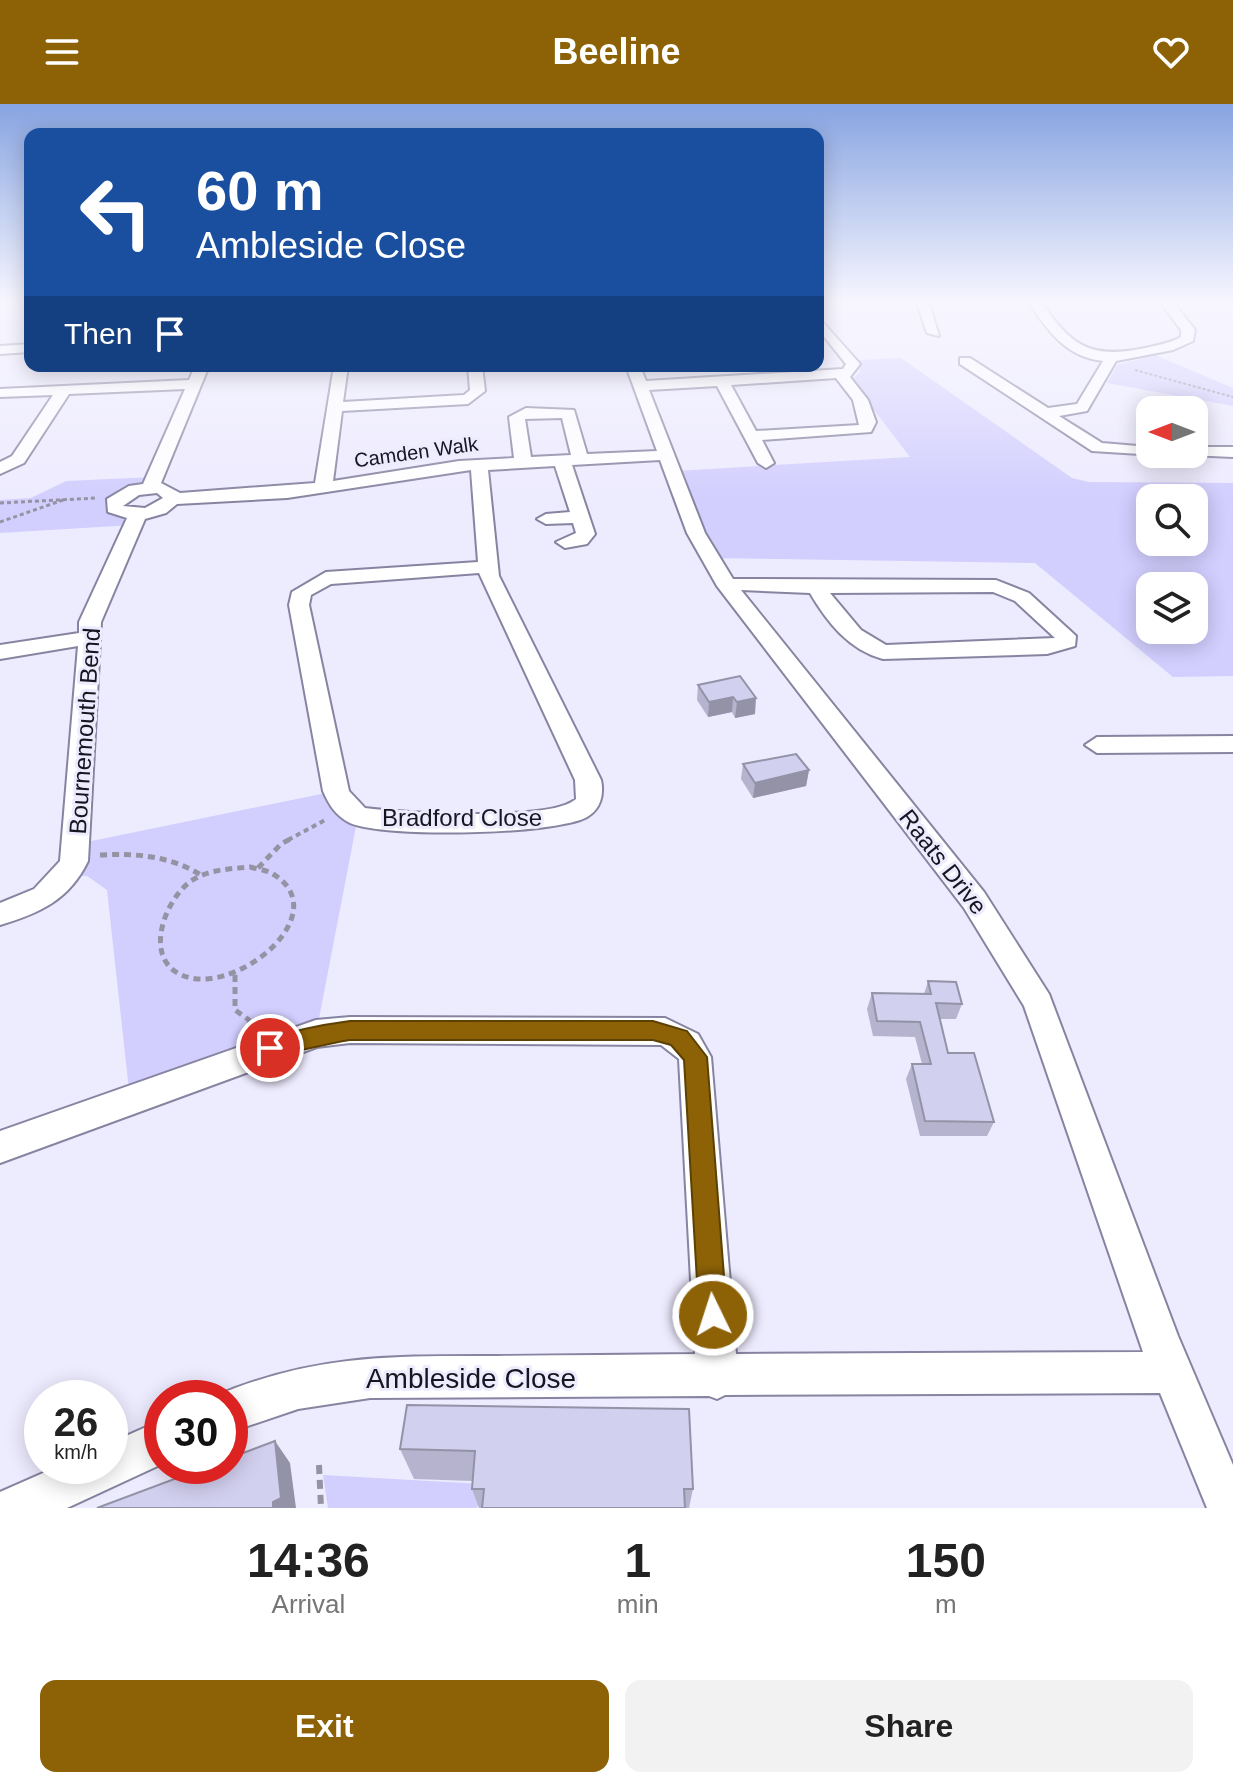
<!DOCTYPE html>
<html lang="en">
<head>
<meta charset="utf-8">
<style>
  :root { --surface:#fff; --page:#f2f2f2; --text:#222; --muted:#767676; --accent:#8d6206 }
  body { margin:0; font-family:Arial,sans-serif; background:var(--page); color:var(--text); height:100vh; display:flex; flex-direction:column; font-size:30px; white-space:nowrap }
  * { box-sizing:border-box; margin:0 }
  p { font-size:26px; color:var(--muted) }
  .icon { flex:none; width:44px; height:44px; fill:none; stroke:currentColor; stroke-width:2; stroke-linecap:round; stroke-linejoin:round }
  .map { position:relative; height:1404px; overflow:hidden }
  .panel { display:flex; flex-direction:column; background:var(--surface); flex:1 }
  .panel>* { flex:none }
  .top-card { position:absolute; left:24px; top:24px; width:800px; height:244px; border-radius:16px; box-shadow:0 4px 20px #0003; background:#1a4fa0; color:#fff; overflow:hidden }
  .needle { width:52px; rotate:270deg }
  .buttons { position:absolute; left:1136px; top:292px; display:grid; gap:16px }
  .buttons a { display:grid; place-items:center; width:72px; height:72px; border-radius:16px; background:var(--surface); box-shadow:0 4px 20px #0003; font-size:40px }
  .speed { position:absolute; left:24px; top:1276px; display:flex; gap:16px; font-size:40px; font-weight:700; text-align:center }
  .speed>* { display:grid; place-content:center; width:104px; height:104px; border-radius:50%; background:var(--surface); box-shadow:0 4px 20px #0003; line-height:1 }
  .speed small { font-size:20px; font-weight:400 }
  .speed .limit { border:12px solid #d22; background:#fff; color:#111 }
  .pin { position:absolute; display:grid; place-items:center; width:68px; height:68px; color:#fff; margin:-34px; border:4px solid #fff; border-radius:50%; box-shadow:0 2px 8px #0007 }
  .me { position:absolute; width:88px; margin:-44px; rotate:356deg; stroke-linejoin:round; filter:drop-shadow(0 0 6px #0008) }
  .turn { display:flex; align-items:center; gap:28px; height:168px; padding:0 40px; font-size:36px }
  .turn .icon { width:104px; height:104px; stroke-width:2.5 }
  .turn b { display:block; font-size:56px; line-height:68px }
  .then { display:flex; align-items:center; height:76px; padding:0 40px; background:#0003; gap:16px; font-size:30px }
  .eta { display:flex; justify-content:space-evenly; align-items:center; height:136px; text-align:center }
  .eta b { font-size:48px; font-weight:700; line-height:56px }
  .button { display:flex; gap:16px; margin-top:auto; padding:16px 40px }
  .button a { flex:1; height:92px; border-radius:16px; background:var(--accent); color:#fff; font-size:32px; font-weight:700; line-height:92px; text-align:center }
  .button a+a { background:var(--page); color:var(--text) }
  header { display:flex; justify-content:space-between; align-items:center; height:104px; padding:0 40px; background:var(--accent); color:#fff; font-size:36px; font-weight:700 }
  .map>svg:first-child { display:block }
  .green { fill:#d2cefe; fill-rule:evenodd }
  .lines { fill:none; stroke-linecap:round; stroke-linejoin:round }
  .minor-casing { stroke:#8684a0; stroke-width:4 }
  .path-far4 { stroke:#9593a3; stroke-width:2; stroke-dasharray:3 2; stroke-linecap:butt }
  .path-far3 { stroke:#9593a3; stroke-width:3; stroke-dasharray:4 3; stroke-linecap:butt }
  .path-far2 { stroke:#9593a3; stroke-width:4; stroke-dasharray:5 4; stroke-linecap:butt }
  .path-far1 { stroke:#9593a3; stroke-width:5; stroke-dasharray:7 5; stroke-linecap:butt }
  .path { stroke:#9593a3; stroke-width:6; stroke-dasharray:9 6; stroke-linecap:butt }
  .minor { fill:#fff; fill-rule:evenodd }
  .wall { fill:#b5b3ce }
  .shaded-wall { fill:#9392a7 }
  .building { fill:#d2d0ef; stroke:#9392a7; stroke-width:2 }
  .route { fill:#8d6206; stroke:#5c4004; stroke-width:2 }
  .labels { text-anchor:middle; stroke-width:6; stroke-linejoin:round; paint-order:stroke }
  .far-street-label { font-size:20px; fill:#161520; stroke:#edebfe }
  .street-label { font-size:24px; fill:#161520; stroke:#edebfe }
  .near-street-label { font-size:28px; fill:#161520; stroke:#edebfe }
</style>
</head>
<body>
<header><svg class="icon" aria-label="menu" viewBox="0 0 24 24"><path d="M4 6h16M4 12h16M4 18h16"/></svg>Beeline<svg class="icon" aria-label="heart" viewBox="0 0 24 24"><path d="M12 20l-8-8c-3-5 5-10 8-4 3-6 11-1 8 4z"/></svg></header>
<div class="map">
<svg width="1233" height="1404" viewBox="0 0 1233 1404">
  <rect width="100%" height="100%" fill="#edebfe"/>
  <path class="green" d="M 1155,251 L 1233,284 L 1233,302 L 1107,279 L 1117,261 Z
    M 901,254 L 1072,374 L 1089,378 L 1233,379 L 1233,572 L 1173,573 L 1035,459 L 709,454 L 675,367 L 910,353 L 851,276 L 860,268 L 859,256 ZM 1150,394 L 1194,394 L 1194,438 L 1150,438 ZM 1150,482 L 1194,482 L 1194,526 L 1150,526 Z
    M 154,373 L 150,384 L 116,395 L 133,421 L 0,429 L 0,396 L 31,394 L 66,377 Z
    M 336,687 L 358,712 L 316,930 L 130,995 L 107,786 L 87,772 L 68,772 L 77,740 Z
    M 323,1371 L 482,1380 L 481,1400 L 476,1404 L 328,1404 Z"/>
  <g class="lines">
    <defs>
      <path id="minor" d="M 20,199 L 30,199 L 30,206 Z
        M 917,199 L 929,199 L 939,232 L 927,229 Z
        M 1029,199 L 1042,199 C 1070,240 1089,255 1140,245 C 1154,242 1168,240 1181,233 L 1181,226 L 1161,199 L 1174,199 L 1195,226 L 1193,237 L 1173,246 L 1116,257 L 1087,307 L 1059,312 L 1102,339 L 1150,343 L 1150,350 L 1156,351 L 1092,347 L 960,260 L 960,254 L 970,254 L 1048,304 L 1077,300 L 1103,257 C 1066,253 1048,227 1029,199 Z
        M 818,213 L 860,260 L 850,273 L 868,296 L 876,318 L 871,328 L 762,336 L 774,359 L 766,364 L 758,359 L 717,282 L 649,286 L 705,429 L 733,475 L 996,476 L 1029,489 L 1076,532 L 1075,542 L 1047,550 L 883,555 C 849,546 827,518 810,489 L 741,486 L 984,788 L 1049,890 L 1178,1232 L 1233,1361 L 1233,1404 L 1207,1404 L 1160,1289 L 725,1291 L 717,1295 L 709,1292 L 370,1294 L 298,1305 L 230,1328 L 230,1294 L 215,1292 C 315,1250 392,1252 498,1252 C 564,1251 629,1251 695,1250 L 679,955 L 661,941 L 350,939 L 317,943 L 0,1059 L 0,1027 L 316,916 L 350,913 L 665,914 L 698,930 L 711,953 L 736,1250 L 1143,1248 L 1024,902 L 964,804 L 717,482 L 687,429 L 660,356 L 572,361 L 595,430 L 587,440 L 565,444 L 556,438 L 576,429 L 573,419 L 546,420 L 537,415 L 546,410 L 570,408 L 555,362 L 488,366 L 499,472 L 601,676 C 604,690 601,705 587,713 C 555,731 383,734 350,719 C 336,712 329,701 323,687 L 289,501 L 292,488 L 326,468 L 478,458 L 471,366 L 287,394 L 177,400 L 166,409 L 145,415 L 101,518 L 88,757 C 69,796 40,809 0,821 L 0,799 L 34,785 L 60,757 L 78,542 L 0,555 L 0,541 L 79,529 L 79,518 L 127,414 L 108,408 L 107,395 L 129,382 L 143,380 L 185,285 L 69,290 L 24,359 L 0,370 L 0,358 L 12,352 L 53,291 L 0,293 L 0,285 L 189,276 L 195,262 L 209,262 L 161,379 L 180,389 L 315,379 L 334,262 L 348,262 L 343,298 L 464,291 L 470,286 L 468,262 L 482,262 L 485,287 L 468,300 L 342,307 L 333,377 L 459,357 L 514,354 L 509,313 L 526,304 L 574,306 L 587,350 L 657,347 L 626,262 L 640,262 L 646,277 L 843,265 L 846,260 L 818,225 ZM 836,274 L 853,296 L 859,321 L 756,327 L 731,281 ZM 562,314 L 571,351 L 531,353 L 525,315 ZM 157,389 L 163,394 L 145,404 L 123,402 L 139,391 ZM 479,469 L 575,676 L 576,695 C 550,718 403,709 365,704 L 349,687 L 309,501 L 311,491 L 331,480 ZM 993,488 L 1015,497 L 1055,534 L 886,541 L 861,526 L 830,489 Z
        M 30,240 L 30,248 L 0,250 L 0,242 Z
        M 1194,343 L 1233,343 L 1233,353 L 1188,351 L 1194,350 Z
        M 1233,632 L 1233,648 L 1097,649 L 1085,641 L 1097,633 Z
        M 162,1316 L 162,1360 L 67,1404 L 0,1404 L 0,1388 L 59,1362 L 110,1362 L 110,1339 Z"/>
    </defs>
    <use href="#minor" class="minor-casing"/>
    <path class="path-far4" d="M 1135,266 L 1233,293"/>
    <path class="path-far3" d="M 0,399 L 97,394
      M 0,418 L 63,396"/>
    <path class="path-far2" d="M 288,736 L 327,715"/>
    <path class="path-far1" d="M 100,751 C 136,749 170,752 201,771
      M 250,763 C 257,765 267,766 273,770 C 334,807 246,885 191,874 C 140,863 162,798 191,777 C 209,765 230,765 250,763 Z
      M 258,764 L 281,740 L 292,734
      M 235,871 L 235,906 L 249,916 L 250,926"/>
    <path class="path" d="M 319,1361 L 321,1404"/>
    <use href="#minor" class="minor"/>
  </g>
  <path class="wall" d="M 740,572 L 755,610 L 735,614 L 732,608 L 708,613 L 697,596 L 698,581 Z
    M 743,660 L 809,666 L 806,682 L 753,694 L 741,675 Z
    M 928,877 L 962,900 L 956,915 L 940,915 L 948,949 L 994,1018 L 987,1032 L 920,1032 L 906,975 L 912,960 L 922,960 L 915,933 L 873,932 L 867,905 L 872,889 L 924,890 Z
    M 407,1301 L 693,1385 L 689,1404 L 479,1404 L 472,1385 L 473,1377 L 414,1375 L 400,1345 Z"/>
  <path class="shaded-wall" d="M 733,593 L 732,608 L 708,613 L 709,598 Z
    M 756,594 L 755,610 L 735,614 L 737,598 Z
    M 809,666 L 806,682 L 753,694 L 755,679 Z
    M 275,1337 L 290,1359 L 296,1404 L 273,1404 Z"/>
  <path class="building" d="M 740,572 L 756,594 L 737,598 L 733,593 L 709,598 L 698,581 Z
    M 796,650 L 809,666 L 755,679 L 743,660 Z
    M 928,877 L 956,878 L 962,900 L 936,899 L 948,949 L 974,949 L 994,1018 L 925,1017 L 912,960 L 931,960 L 920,918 L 877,917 L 872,889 L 931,890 Z
    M 407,1301 L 689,1305 L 693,1385 L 684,1385 L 685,1404 L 482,1404 L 484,1385 L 472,1385 L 475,1347 L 400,1345 Z
    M 275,1337 L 281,1394 L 273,1398 L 273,1404 L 97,1404 L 209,1362 L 230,1362 L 230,1354 Z"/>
  <linearGradient id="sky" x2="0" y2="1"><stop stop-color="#87a4e1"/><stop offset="0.5" stop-color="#f7f6ff"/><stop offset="1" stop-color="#f7f6ff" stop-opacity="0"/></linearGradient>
  <rect width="1233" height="396" fill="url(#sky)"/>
  <path class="route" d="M 350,917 L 653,917 L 687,927 L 707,953 L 727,1211 L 722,1221 L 713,1225 L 703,1221 L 699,1211 L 684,956 L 671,941 L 653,936 L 350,936 C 331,938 274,955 262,951 L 259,944 L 262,937 C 291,927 319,921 350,917 Z"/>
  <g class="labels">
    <g class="far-street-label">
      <text transform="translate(416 348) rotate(-8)" y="7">Camden Walk</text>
    </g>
    <g class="street-label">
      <text transform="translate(85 627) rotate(-86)" y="8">Bournemouth Bend</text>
      <text x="462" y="722">Bradford Close</text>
      <text transform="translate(943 758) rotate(52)" y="8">Raats Drive</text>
    </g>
    <g class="near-street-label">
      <text x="471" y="1284">Ambleside Close</text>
    </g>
  </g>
</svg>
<div class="buttons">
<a><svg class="needle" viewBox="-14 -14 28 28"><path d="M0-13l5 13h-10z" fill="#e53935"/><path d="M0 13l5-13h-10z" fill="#767676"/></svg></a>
<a><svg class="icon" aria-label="search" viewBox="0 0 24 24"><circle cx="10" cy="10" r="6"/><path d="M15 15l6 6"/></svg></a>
<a><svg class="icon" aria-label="layers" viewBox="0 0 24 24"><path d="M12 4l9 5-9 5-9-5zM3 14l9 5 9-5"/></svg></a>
</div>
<div class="speed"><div>26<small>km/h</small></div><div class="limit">30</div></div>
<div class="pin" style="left:270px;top:944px;background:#d93025"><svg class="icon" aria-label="arrive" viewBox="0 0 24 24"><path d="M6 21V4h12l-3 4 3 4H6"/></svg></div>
<svg class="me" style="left:713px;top:1211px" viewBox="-20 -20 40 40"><circle r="17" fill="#8d6206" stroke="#fff" stroke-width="3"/><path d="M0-11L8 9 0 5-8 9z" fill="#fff"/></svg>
<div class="top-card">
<div class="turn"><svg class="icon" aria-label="left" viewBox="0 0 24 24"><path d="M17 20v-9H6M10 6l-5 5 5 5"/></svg><div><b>60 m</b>Ambleside Close</div></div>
<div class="then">Then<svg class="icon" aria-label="arrive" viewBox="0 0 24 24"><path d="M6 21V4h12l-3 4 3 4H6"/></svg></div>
</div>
</div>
<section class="panel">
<div class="eta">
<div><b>14:36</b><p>Arrival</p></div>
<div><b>1</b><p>min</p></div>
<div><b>150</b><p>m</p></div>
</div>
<div class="button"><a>Exit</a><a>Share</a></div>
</section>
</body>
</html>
